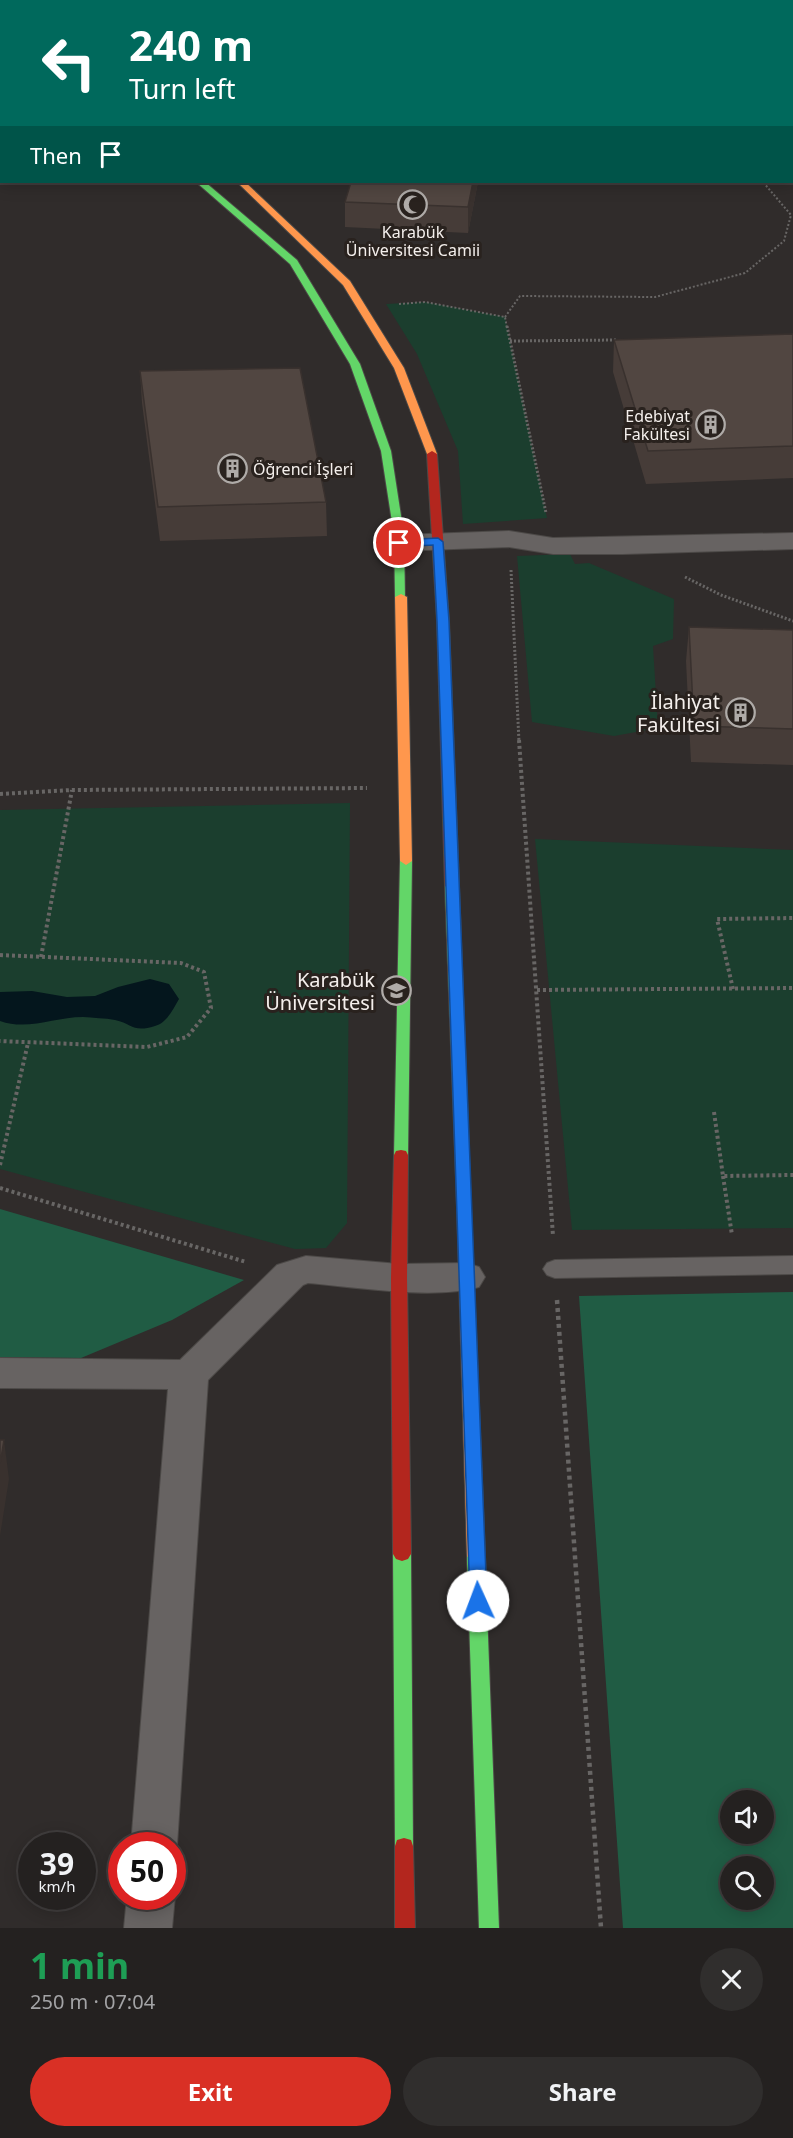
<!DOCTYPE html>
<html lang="en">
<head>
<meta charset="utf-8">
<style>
  :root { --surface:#242120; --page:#302e2d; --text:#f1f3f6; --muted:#a3a3a5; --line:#413e3e; --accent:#d93025 }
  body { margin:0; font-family:"Noto Sans",sans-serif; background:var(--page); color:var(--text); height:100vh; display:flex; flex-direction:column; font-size:22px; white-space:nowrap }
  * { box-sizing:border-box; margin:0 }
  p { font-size:20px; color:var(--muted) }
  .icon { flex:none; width:33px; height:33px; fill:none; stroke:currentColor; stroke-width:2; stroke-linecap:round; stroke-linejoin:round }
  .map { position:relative; height:1928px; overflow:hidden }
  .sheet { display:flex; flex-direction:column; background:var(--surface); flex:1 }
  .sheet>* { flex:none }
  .hud { position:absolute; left:0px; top:0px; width:794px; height:183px; box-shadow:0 3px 15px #0003,0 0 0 2px var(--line); background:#00695c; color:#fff; overflow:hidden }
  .fabs { position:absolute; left:720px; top:1790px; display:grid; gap:12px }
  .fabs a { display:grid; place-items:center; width:54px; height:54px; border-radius:50%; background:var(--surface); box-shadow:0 3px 15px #0003,0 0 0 2px var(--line); font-size:30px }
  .speed { position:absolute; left:18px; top:1832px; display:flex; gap:12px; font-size:30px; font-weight:700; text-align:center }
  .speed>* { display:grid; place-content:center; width:78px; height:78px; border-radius:50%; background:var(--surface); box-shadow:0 3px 15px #0003,0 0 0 2px var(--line); line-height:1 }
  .speed small { font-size:15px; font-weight:400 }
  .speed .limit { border:9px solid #d22; background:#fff; color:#111 }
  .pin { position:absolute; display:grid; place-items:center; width:51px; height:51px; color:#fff; margin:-26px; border:3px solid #fff; border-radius:50%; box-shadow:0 2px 6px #0007 }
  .me { position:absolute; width:66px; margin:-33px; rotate:358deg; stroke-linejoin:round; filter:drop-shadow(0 0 4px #0008) }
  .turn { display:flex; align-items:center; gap:21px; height:126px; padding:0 30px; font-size:27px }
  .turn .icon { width:78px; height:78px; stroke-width:2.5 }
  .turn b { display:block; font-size:42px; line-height:51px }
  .then { display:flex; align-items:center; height:57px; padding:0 30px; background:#0003; gap:12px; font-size:22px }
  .round { display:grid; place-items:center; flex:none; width:63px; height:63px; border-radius:32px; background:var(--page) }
  .headline { display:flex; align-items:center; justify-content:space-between; height:102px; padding:0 30px }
  h1 { font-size:36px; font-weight:700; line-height:45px; color:#1e9e55 }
  .action { display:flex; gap:12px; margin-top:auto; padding:12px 30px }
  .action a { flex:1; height:69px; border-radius:36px; background:var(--accent); color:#fff; font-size:24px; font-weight:700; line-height:69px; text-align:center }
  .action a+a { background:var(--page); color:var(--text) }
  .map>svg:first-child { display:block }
  .green { fill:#1b3e2e }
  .forest { fill:#205c44; fill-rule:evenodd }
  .water { fill:#04161d }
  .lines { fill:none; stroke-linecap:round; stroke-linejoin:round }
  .lane-casing { stroke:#4c4947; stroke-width:2 }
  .street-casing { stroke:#4c4947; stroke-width:2 }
  .fast-casing { stroke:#4c4947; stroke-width:2 }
  .slow-casing { stroke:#4c4947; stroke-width:2 }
  .jam-casing { stroke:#4c4947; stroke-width:2 }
  .path-far3 { stroke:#686665; stroke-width:2; stroke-dasharray:2 2; stroke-linecap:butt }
  .path-far2 { stroke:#686665; stroke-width:3; stroke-dasharray:2 2; stroke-linecap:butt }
  .path-far1 { stroke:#686665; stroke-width:4; stroke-dasharray:3 3; stroke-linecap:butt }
  .path { stroke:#686665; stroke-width:4.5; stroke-dasharray:4 4; stroke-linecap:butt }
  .lane { fill:#676362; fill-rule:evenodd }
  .street { fill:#676362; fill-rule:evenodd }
  .fast { fill:#63d668; fill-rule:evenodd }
  .slow { fill:#ff974d; fill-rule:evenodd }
  .jam { fill:#b3261e; fill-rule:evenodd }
  .wall { fill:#463c38 }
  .shaded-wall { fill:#39312e }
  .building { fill:#514641; stroke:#39312e; stroke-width:1.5 }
  .route { fill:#1a73e8; stroke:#114b97; stroke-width:1.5 }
  .labels { text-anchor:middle; stroke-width:6; stroke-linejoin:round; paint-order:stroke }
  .far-poi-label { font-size:16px; fill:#f4efec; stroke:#29221e }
  .poi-label { font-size:20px; fill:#f4efec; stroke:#29221e; text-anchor:end }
</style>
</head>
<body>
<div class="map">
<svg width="793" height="1928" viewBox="0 0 793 1928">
  <rect width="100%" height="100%" fill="#302c2b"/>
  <path class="green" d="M 425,302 L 505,317 L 547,518 L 463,524 L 458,451 L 417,354 L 386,304 Z
    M 570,554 L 575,564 L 589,563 L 674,599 L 673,639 L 653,646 L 658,728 L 614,736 L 532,722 L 517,556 Z
    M 350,803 L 347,1223 L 326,1248 L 295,1249 L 0,1169 L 0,810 Z
    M 535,839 L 793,850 L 793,1228 L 572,1230 Z"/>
  <path class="forest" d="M 0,1209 L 244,1280 L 172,1320 L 81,1358 L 0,1357 Z
    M 793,1292 L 793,1928 L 623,1928 L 579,1296 ZM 730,1800 L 764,1800 L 764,1833 L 730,1833 ZM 730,1866 L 764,1866 L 764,1899 L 730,1899 Z"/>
  <path class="water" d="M 150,979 L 169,984 L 179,999 C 173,1009 167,1023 155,1026 C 133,1033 133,1024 115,1020 C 105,1018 93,1018 83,1017 C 54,1017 28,1031 0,1021 L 0,992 L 32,991 L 67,997 L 95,996 L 118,987 Z"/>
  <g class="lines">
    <defs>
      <path id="lane" d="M 610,0 L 624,0 L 609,2 Z
        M 763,0 L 776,0 L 762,2 Z
        M 792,122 L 793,122 L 793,130 L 792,130 Z
        M 793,1256 L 793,1274 L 555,1278 L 547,1275 L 543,1269 L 547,1263 L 555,1260 Z"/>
      <path id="street" d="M 509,531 L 553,538 L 793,533 L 793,549 L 623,554 L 553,554 L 509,547 L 399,551 L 390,549 L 386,543 L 390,537 L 399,535 Z
        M 306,1256 L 399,1264 L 466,1263 L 479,1267 L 485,1277 L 479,1287 C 434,1300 357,1287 308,1283 L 303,1285 L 208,1380 L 177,1845 L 172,1855 L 172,1845 L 131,1845 L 168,1389 L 0,1388 L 0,1358 L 180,1360 L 277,1265 Z
        M 172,1892 L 175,1896 L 172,1928 L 124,1928 L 127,1896 L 172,1896 Z"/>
      <path id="fast" d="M 196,182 L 205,182 L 297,260 L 360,364 L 391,451 L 404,535 L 405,599 L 401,600 L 395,597 L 394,535 L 381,451 L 350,364 L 290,264 Z
        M 406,857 L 412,861 L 408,1155 L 406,1159 L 396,1159 L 394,1155 L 400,861 Z
        M 452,882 L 459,886 L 471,1207 L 469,1211 L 459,1211 L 457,1207 L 445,886 Z
        M 402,1547 L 408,1549 L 411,1554 L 413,1846 L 411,1852 L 404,1854 L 397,1852 L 395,1846 L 393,1554 L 396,1549 Z
        M 476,1549 L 482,1551 L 485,1556 L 499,1928 L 479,1928 L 467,1556 L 470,1551 Z"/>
      <path id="slow" d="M 12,0 L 20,0 L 21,2 L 13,2 Z
        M 237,182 L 245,182 L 350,281 L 404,368 L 437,454 L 436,456 L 432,457 L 427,454 L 394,368 L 343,285 Z
        M 401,594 L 407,597 L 412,861 L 406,865 L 400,861 L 395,597 Z
        M 464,1202 L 469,1203 L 471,1207 L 485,1556 L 482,1561 L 476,1563 L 470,1561 L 467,1556 L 457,1207 L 459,1203 Z"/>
      <path id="jam" d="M 0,19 L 2,19 L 2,24 L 0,24 Z
        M 432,451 L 437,454 L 449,621 L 459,886 L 452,890 L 445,886 L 437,621 L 427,454 Z
        M 401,1150 L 406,1151 L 408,1155 L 407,1278 L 411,1554 L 408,1559 L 402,1561 L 396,1559 L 393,1554 L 391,1278 L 394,1155 L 396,1151 Z
        M 404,1838 L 411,1840 L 413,1846 L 415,1928 L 395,1928 L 395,1846 L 397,1840 Z"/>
    </defs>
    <use href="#lane" class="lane-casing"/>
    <use href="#street" class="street-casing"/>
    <use href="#fast" class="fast-casing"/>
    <use href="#slow" class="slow-casing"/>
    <use href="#jam" class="jam-casing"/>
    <path class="path-far3" d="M 90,0 L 95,2
      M 399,304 L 425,302 L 505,317 L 507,328
      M 505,317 L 520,296 L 655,297 L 745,273 L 784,241 L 791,215 L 763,182"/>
    <path class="path-far2" d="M 507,326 L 546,513
      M 510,341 L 617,340
      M 511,570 L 519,742
      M 685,577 L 721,595 L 793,621"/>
    <path class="path-far1" d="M 519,740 L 553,1236
      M 0,794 L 72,790 L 367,788
      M 0,955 L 181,963 L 204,972 L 211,1008 L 187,1037 L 147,1047 L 0,1041
      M 41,957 L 72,790
      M 733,989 L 717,919 L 793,918
      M 537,990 L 793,988
      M 714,1112 L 723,1176 L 793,1175
      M 0,1165 L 28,1043
      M 723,1176 L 732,1235
      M 0,1188 L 246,1262"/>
    <path class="path" d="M 557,1300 L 601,1928"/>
    <use href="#lane" class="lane"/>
    <use href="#street" class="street"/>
    <use href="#fast" class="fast"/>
    <use href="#slow" class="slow"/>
    <use href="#jam" class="jam"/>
  </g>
  <path class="wall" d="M 160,0 L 512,0 L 509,2 L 165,2 Z
    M 793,0 L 793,97 L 792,96 L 792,2 Z
    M 351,182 L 478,182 L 468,233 L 345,227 L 345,202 Z
    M 793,334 L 793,478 L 646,484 L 613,372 L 614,340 Z
    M 140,371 L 326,502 L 327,536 L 160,541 L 142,403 Z
    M 689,627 L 793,630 L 793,765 L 691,762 L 686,661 Z"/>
  <path class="shaded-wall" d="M 454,0 L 512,0 L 509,2 L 451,2 Z
    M 473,182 L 478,182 L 468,233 L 468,207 Z
    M 4,1440 L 9,1479 L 0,1536 L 0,1464 Z"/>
  <path class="building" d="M 245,0 L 454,0 L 451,2 L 250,2 Z
    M 781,0 L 793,0 L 793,73 L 792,73 L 792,2 L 779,2 Z
    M 351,182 L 473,182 L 468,207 L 345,202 Z
    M 793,334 L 793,446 L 648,451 L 614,340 Z
    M 300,368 L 326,502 L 158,507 L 140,371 Z
    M 689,627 L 793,630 L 793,729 L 694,726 Z
    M 0,1440 L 4,1440 L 0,1464 Z"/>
  <path class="route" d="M 438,538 L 443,542 L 449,621 L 487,1601 L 485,1606 L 478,1609 L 472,1606 L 470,1601 L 437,621 L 433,545 L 399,547 L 393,543 L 399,540 Z"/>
  <defs>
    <symbol id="mosque-ring" viewBox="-11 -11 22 22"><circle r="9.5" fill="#29221e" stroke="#afaba8" stroke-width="1.5"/><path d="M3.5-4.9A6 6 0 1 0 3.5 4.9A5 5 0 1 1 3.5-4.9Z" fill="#afaba8"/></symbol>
    <symbol id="building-ring" viewBox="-11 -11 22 22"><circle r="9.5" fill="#29221e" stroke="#afaba8" stroke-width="1.5"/><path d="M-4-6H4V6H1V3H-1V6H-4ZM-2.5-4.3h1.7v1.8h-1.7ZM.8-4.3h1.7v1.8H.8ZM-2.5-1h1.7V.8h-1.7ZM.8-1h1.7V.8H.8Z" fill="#afaba8"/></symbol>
    <symbol id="university-ring" viewBox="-11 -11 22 22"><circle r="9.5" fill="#29221e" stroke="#afaba8" stroke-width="1.5"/><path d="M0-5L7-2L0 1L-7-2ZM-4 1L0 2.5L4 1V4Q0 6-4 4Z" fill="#afaba8"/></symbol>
  </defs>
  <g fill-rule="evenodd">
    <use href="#mosque-ring" x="396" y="188" width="33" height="33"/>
    <use href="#building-ring" x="694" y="408" width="33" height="33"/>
    <use href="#building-ring" x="216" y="452" width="33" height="33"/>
    <use href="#building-ring" x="724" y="696" width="33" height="33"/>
    <use href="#university-ring" x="380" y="974" width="33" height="33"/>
  </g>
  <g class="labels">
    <g class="far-poi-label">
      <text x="413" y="238">Karabük<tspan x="413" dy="18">Üniversitesi Camii</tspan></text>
      <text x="690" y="422" text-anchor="end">Edebiyat<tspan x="690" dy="18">Fakültesi</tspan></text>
      <text x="253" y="475" text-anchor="start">Öğrenci İşleri</text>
    </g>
    <g class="poi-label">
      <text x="720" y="709">İlahiyat<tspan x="720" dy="23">Fakültesi</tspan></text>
      <text x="375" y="987">Karabük<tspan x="375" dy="23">Üniversitesi</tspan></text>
    </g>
  </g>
</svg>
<div class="fabs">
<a><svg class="icon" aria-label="sound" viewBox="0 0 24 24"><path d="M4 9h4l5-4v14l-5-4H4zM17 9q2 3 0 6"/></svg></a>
<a><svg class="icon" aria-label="search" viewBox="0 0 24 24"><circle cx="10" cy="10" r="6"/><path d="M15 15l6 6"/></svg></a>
</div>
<div class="speed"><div>39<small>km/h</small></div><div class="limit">50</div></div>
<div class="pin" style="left:399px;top:543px;background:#d93025"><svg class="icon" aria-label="arrive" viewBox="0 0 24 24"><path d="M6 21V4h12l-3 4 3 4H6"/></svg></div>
<svg class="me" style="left:478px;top:1601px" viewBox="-20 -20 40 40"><circle r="19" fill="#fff"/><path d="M0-13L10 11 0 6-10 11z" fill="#1a73e8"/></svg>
<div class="hud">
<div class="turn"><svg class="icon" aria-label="left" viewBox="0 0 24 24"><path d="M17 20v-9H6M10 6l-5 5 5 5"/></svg><div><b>240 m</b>Turn left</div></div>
<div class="then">Then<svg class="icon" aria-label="arrive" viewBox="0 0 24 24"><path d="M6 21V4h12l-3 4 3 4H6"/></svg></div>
</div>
</div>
<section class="sheet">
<div class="headline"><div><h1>1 min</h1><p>250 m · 07:04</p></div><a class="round"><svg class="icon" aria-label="close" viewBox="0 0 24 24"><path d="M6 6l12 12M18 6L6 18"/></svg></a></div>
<div class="action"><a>Exit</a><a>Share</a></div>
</section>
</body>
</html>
